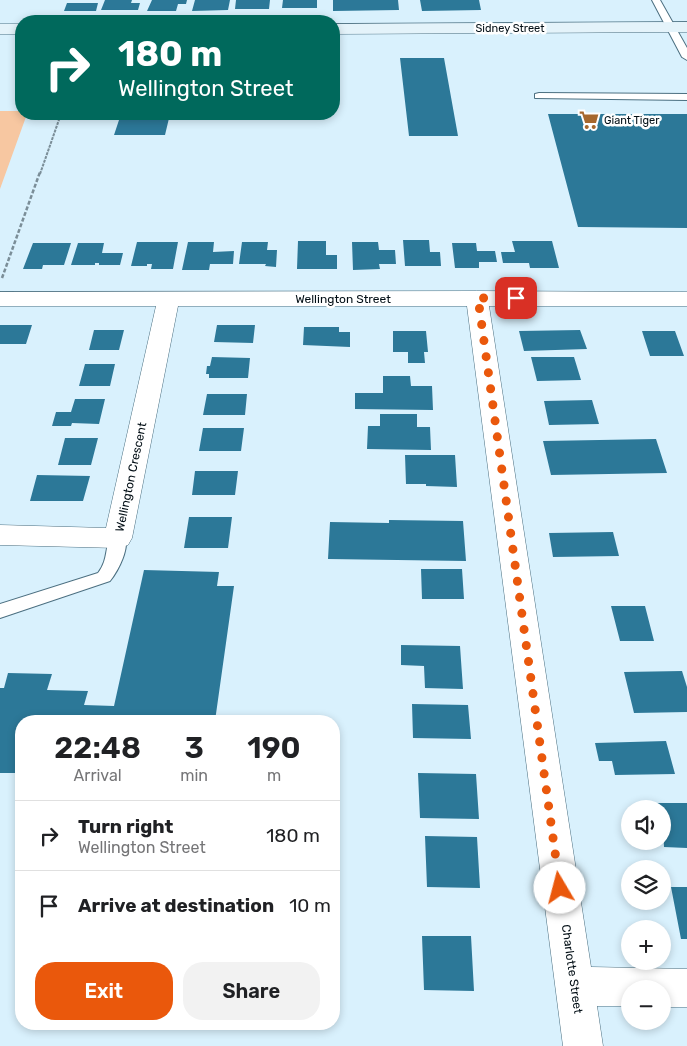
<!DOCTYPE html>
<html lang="en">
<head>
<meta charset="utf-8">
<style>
  :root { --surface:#fff; --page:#f2f2f2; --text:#202124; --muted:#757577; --line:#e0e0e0; --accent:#ea580c }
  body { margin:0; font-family:Rubik,sans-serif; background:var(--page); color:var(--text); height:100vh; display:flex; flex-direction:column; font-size:19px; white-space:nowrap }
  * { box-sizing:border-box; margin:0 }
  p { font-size:16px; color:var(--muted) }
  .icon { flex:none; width:28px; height:28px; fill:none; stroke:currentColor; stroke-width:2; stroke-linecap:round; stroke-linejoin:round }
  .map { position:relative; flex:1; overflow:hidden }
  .side { position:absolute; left:15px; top:715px; width:325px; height:315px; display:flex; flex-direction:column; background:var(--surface); border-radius:20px; box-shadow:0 2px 8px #0003 }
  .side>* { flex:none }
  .guide { position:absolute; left:15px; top:15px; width:325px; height:105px; border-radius:20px; box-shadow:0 2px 8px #0003; background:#00695c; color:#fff; overflow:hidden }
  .fabs { position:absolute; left:621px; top:800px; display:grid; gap:10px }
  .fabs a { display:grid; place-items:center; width:50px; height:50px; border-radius:50%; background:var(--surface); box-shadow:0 2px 8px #0003; font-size:25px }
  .pin { position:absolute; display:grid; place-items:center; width:42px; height:42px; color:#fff; margin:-21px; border-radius:10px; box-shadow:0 2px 8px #0006 }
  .me { position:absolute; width:55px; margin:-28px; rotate:352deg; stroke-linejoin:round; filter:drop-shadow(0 0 4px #0008) }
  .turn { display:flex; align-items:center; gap:18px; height:105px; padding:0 20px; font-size:22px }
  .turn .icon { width:65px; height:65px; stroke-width:2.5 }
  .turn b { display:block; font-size:35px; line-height:42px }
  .eta { display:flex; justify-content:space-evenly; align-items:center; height:85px; text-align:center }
  .eta b { font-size:30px; font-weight:600; line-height:35px }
  .action { display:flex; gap:10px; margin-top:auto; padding:10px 20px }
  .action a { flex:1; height:58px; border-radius:20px; background:var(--accent); color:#fff; font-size:20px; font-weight:600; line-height:58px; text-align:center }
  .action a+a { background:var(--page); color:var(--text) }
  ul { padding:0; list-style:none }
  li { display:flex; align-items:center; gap:15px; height:70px; padding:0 20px; border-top:1px solid var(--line) }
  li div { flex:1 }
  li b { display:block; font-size:19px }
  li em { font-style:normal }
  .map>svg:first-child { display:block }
  .green { fill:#f7c7a1 }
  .building { fill:#2c7898 }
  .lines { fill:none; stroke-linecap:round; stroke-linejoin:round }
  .lane-casing { stroke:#4b6f80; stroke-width:2 }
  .street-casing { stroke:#4b6f80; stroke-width:1 }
  .secondary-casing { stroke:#4b6f80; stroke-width:1 }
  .path-far1 { stroke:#7b8e98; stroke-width:2; stroke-dasharray:3 1; stroke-linecap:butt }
  .path { stroke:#7b8e98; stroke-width:2.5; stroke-dasharray:4 2; stroke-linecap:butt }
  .lane { fill:#fff; fill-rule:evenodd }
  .street { fill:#fff; fill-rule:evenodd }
  .secondary { fill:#e4f3fa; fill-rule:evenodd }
  .route { stroke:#ea580c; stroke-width:9; stroke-dasharray:0 16.2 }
  .labels { text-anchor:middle; stroke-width:5; stroke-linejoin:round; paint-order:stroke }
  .far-street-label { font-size:11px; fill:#020e15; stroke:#fff }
  .far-poi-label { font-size:11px; fill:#020e15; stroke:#fff; text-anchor:start }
  .street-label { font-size:12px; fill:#020e15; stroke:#fff }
</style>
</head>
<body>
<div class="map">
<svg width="687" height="1046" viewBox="0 0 687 1046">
  <rect width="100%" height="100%" fill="#d9f1fd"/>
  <path class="green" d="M 0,111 L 21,111 L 21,114 L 27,114 L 0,189 Z"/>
  <path class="building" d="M 105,0 L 132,0 L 131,3 L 140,3 L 138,10 L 101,10 Z
    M 152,0 L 187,0 L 186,4 L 178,4 L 176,11 L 147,11 Z
    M 195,0 L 230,0 L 228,10 L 192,11 Z
    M 236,0 L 270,0 L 269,9 L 235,9 Z
    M 283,0 L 317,0 L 317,8 L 282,8 Z
    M 333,0 L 398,0 L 399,10 L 333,11 Z
    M 420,0 L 479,0 L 481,10 L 422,11 Z
    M 67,3 L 98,3 L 96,11 L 64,11 Z
    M 400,58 L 444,58 L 458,136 L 409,136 Z
    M 121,114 L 170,114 L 165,135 L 114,135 Z
    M 548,114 L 687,114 L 687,228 L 578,227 Z
    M 403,240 L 429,240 L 430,252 L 440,252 L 441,266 L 405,266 Z
    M 298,241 L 326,241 L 326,255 L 337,255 L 337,269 L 297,269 Z
    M 512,241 L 552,241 L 559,268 L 530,268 L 529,263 L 503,263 L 501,252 L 515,252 Z
    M 137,242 L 178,242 L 173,269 L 151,269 L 152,264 L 147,264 L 147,266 L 131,266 Z
    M 188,242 L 214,242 L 213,252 L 234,251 L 233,264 L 210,264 L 209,270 L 182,270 Z
    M 242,242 L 268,242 L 267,250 L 277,250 L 276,267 L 265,266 L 266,264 L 239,264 Z
    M 352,242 L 378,242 L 379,250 L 395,250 L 396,264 L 379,264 L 380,269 L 353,270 Z
    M 33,243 L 71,243 L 64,265 L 43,265 L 42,269 L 23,269 Z
    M 78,243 L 104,243 L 102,253 L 123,253 L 120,265 L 99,265 L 99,263 L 95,263 L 95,265 L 71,265 Z
    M 452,243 L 476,243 L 477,251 L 495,251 L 497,262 L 479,262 L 479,268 L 455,268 Z
    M 0,325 L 32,325 L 26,344 L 0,344 Z
    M 217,325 L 255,325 L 253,343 L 214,342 Z
    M 304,327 L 339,327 L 339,332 L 350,332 L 350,347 L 303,345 Z
    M 94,330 L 124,330 L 119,350 L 89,350 Z
    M 580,330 L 587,349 L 524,351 L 519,331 Z
    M 393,331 L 426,331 L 428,352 L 424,352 L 425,363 L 408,363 L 408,352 L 393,352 Z
    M 642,331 L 675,331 L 684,356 L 650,356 Z
    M 212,357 L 250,358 L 248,378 L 209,378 L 209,374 L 206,374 L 207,366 L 210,366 Z
    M 531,357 L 574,357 L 581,380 L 537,381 Z
    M 85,364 L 115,364 L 110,386 L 79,386 Z
    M 383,376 L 410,376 L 411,386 L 432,386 L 433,410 L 355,409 L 355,393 L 383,393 Z
    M 207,394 L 247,394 L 245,415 L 203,415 Z
    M 75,399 L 105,399 L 99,424 L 72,423 L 71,426 L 52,426 L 56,412 L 71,412 Z
    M 592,400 L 599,424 L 549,425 L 544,401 Z
    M 380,414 L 417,414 L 417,427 L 430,427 L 431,450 L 367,449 L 368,426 L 380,426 Z
    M 203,428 L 244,428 L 241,451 L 199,451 Z
    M 65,438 L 98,438 L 91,465 L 58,465 Z
    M 656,439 L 667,473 L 551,475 L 543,441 Z
    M 405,455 L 455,455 L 457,487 L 426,486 L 426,484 L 406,484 Z
    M 195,471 L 238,471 L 235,495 L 192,495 Z
    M 37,475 L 90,476 L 83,501 L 30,501 Z
    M 189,517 L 232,517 L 228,548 L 184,548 Z
    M 389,520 L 463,521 L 466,561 L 328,559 L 330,522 L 389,523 Z
    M 613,532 L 619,556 L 553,557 L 549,533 Z
    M 421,569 L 462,569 L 464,599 L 422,599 Z
    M 144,570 L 219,572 L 217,586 L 234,586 L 215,721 L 21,721 L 21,765 L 19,773 L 0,773 L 0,688 L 4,688 L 8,673 L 52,674 L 47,690 L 88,691 L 84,705 L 114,706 Z
    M 611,606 L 645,606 L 654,641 L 620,641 Z
    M 401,645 L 460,646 L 463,689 L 425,688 L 424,666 L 401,665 Z
    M 682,671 L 687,687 L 687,712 L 634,713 L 624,672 Z
    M 412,704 L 468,705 L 471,739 L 413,738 Z
    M 666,741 L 675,774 L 615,775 L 612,761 L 599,761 L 595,743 Z
    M 418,773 L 476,774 L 479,819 L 420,818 Z
    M 655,803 L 687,803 L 687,848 L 664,847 L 662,809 L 656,809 Z
    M 425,836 L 477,837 L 480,888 L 427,887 Z
    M 671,887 L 687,887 L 687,939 L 681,939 Z
    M 422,936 L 471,936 L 474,991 L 424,990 Z"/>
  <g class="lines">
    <defs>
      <path id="lane" d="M 652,0 L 660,0 L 687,48 L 687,60 L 682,57 Z
        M 539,93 L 687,94 L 687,100 L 535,98 L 535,94 Z
        M 118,532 L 124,534 C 131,547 118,571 110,581 L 0,618 L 0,604 L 98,573 C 109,559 104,547 112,534 Z"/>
      <path id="street" d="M 477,291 L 687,292 L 687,306 L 489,306 L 591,967 L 687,969 L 687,1007 L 662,1007 L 662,989 L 630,989 L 630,1006 L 597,1006 L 603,1046 L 563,1046 L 467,306 L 178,306 L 132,538 L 128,545 L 118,548 L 0,545 L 0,525 L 106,528 L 156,306 L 0,306 L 0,292 Z"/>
      <path id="secondary" d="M 687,22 L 687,32 L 334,34 L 334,24 Z
        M 0,24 L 21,24 L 21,34 L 0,34 Z"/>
    </defs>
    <use href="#lane" class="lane-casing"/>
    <use href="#street" class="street-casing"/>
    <use href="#secondary" class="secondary-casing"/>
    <path class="path-far1" d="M 40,174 L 61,114"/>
    <path class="path" d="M 2,278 L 40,172"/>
    <use href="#lane" class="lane"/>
    <use href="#street" class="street"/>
    <use href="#secondary" class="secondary"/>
  </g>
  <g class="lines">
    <path class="route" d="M 516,298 L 478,298 L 560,888"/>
  </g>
  <defs>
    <symbol id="supermarket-bare" viewBox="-9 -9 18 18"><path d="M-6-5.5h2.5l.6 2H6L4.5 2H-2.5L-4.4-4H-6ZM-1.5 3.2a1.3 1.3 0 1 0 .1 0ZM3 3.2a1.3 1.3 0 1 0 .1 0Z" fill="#a6682e" stroke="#fff" stroke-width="2.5" paint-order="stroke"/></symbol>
  </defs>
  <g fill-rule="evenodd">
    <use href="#supermarket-bare" x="575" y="106" width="28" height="28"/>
  </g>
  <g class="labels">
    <g class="far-street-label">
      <text x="510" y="32">Sidney Street</text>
    </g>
    <g class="far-poi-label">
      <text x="604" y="124">Giant Tiger</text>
    </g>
    <g class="street-label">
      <text x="343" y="303">Wellington Street</text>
      <text transform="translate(131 477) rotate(-78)" y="4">Wellington Crescent</text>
      <text transform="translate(572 969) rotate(82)" y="4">Charlotte Street</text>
    </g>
  </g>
</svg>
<div class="fabs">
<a><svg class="icon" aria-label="sound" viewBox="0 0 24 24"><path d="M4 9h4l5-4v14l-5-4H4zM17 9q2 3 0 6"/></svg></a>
<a><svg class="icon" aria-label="layers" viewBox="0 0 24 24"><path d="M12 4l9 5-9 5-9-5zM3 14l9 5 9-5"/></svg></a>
<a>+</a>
<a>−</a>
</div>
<div class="pin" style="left:516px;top:298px;background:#d93025"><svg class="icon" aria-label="arrive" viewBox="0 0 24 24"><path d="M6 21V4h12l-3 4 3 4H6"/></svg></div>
<svg class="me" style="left:560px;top:888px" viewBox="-20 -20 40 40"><circle r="19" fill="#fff"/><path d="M0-13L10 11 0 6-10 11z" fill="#ea580c"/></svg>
<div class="guide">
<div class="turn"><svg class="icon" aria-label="right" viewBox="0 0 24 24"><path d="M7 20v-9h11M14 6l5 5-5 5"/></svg><div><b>180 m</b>Wellington Street</div></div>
</div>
<section class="side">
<div class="eta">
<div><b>22:48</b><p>Arrival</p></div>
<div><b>3</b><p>min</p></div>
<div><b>190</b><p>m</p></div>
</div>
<ul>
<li><svg class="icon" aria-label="right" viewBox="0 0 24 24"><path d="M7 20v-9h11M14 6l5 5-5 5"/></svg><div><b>Turn right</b><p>Wellington Street</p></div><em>180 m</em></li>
<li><svg class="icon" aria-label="arrive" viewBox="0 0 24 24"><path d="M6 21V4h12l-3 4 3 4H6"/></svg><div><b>Arrive at destination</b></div><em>10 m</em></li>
</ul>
<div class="action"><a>Exit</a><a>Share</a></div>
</section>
</div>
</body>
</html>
